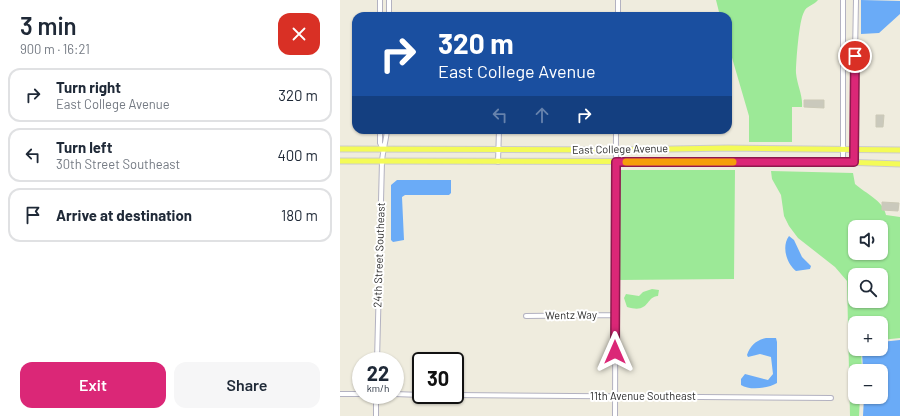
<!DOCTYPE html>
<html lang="en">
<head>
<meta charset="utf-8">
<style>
  :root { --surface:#fff; --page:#f6f6f7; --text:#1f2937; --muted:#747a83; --line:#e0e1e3; --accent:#db2777 }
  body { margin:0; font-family:Barlow,sans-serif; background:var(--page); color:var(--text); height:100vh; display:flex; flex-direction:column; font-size:15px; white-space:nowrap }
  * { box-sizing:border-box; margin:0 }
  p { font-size:13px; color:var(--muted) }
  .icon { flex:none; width:22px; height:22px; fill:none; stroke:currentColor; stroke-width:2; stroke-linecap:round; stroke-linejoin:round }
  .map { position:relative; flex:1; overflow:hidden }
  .details { display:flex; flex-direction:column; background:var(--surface); width:340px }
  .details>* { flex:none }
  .banner { position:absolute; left:12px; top:12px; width:380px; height:122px; border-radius:12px; box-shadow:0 1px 3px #0004; background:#1a4fa0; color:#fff; overflow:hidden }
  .buttons { position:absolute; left:508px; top:220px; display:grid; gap:8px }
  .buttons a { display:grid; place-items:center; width:40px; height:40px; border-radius:8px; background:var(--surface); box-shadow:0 1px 3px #0004; font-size:20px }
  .speed { position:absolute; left:12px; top:352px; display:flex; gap:8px; font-size:20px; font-weight:700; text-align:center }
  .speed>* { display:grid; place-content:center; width:52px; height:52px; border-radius:50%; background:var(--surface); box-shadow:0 1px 3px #0004; line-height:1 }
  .speed small { font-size:10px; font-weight:400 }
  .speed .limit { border:2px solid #111; border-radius:6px; background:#fff; color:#111 }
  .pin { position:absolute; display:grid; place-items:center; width:34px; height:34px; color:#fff; margin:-17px; border:2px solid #fff; border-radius:50%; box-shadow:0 1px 4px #0007 }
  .me { position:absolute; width:44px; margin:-22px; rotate:0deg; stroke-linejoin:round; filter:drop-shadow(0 0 3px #0008) }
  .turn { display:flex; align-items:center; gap:14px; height:84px; padding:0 20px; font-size:18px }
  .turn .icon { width:52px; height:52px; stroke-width:2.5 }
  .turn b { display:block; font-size:28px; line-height:34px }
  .lanes { display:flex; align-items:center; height:38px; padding:0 20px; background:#0003; justify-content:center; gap:20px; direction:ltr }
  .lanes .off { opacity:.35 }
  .round { display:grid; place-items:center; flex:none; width:42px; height:42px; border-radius:12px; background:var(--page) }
  .head { display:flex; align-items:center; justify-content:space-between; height:68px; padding:0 20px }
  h1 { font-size:24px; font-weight:600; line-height:30px }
  .cta { display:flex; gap:8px; margin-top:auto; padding:8px 20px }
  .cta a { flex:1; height:46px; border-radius:12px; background:var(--accent); color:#fff; font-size:16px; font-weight:600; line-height:46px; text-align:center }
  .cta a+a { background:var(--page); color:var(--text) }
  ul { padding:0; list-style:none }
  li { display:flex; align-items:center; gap:12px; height:54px; margin:0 8px 6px; padding:0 12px; border:2px solid var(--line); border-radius:12px }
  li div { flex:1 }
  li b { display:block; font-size:15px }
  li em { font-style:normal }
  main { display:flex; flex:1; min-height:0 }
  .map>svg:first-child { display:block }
  .green { fill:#9ce997; fill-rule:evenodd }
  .water { fill:#6aabf7 }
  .building { fill:#cac9bc; stroke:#cbc9b7 }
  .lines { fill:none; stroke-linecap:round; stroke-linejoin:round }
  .minor-casing { stroke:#b3b2c1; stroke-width:6 }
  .major-casing { stroke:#ccc; stroke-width:7 }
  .minor { stroke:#fff; stroke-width:4 }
  .major { stroke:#f4fb57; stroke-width:5 }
  .route-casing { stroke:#8e194d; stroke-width:10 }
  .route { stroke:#db2777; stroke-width:7 }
  .slow { stroke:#f59e0b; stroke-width:7 }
  .labels { text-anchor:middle; stroke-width:4; stroke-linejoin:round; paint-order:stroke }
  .street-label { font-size:11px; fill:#2c2c2c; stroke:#fff }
</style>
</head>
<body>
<main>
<section class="details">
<div class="head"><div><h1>3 min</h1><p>900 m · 16:21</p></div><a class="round" style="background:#d93025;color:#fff"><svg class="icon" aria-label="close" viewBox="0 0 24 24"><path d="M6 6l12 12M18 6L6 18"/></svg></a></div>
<ul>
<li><svg class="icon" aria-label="right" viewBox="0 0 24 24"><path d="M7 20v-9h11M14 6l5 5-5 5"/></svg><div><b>Turn right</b><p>East College Avenue</p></div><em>320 m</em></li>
<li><svg class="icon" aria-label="left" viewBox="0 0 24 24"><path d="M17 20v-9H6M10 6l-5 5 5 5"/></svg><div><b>Turn left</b><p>30th Street Southeast</p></div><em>400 m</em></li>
<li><svg class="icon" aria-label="arrive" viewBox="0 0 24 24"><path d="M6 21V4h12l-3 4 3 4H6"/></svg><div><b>Arrive at destination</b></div><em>180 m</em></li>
</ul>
<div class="cta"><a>Exit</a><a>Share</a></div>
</section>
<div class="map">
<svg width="560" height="416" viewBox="0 0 560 416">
  <rect width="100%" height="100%" fill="#efecde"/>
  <path class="green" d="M 376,0 L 478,0 C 474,5 466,6 464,12 C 459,20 456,62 456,73 C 457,85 463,95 462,107 L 452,107 L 452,142 L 409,142 L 409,116 L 388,44 L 388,16 L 380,16 Z
    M 278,170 L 395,170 L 394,279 L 277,280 Z
    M 431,171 L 513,173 L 515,184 C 526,194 543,200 546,215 L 560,217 L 560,338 L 541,340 L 541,323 L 515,323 L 515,349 L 521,349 L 522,371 L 515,371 L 515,397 L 520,397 L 519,416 L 510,416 L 507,281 L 495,267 L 458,238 L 449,226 L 444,216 L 441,195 L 432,179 ZM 515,227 L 541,227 L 541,253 L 515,253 ZM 515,275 L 541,275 L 541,301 L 515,301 Z
    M 312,289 L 319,290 L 318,296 C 305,297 310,314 287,307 L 284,298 L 286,294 L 299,296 L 303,292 Z"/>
  <path class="water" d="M 521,0 L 560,1 L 560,14 L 539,33 L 521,34 Z
    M 57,180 L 111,180 L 111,193 L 109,195 L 65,195 L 62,197 L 64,240 L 53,242 L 51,240 L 51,185 Z
    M 449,236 L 454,240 L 462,257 L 471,266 L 470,269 L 456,271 C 447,264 441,247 449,236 Z
    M 426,338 L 436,338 L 437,342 L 437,383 C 429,388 410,391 401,385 L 401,379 L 405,374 L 428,380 L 433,374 L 431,357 L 420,354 L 408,357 L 407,355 C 410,346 416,340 426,338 Z
    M 560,340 L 560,416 L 523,416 L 524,397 L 541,397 L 541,371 L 523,371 L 522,351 L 523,349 L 541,349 L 541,342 Z"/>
  <path class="building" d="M 464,100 L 484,100 L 484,108 L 464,107 Z
    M 536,115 L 544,115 L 543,127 L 536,127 Z
    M 542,202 L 559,203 L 558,211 L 542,210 Z"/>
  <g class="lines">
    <defs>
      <path id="minor" d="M 40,0 L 40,16
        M 49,16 L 49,0
        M 278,16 L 278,0
        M 40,130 L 40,143 L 43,149
        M 158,162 L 159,130
        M 503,162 L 503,0
        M 513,162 L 516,0
        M 186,316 L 275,315
        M 37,361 L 42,161 C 43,150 46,141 47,130
        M 0,394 L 21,394
        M 55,394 L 81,395
        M 115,395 L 491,398
        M 36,416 L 36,395
        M 275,416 L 276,130"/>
      <path id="major" d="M 0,149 L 276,150 L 388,148 L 560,150
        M 0,161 L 503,162 L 560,164"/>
    </defs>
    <use href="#minor" class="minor-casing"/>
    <use href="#major" class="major-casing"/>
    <use href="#minor" class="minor"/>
    <use href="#major" class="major"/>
  </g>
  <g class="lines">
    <defs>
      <path id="route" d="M 275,352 L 276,162 L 514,162 L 515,56"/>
    </defs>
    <use href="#route" class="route-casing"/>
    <use href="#route" class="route"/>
    <path class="slow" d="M 286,162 L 393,162"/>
  </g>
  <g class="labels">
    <g class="street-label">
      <text transform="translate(280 149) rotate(-1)" y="4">East College Avenue</text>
      <text transform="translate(39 255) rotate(-88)" y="4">24th Street Southeast</text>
      <text transform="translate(231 315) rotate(-1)" y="4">Wentz Way</text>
      <text x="303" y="400">11th Avenue Southeast</text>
    </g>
  </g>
</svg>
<div class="buttons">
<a><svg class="icon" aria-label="sound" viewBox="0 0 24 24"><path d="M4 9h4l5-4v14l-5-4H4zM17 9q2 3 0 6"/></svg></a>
<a><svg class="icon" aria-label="search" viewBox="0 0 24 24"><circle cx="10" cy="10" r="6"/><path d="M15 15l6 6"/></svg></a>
<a>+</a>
<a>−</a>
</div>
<div class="speed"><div>22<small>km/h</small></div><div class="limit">30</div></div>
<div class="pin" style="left:515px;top:56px;background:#d93025"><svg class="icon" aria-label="arrive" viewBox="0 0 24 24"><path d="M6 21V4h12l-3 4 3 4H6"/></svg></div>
<svg class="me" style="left:275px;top:352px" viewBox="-20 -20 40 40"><path d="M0-17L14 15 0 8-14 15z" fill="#db2777" stroke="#fff" stroke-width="4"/></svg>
<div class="banner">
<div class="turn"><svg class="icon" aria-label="right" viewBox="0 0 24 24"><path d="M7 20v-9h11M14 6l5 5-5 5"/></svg><div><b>320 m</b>East College Avenue</div></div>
<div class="lanes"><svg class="icon off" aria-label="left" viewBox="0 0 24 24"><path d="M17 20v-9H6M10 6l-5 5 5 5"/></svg><svg class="icon off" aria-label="ahead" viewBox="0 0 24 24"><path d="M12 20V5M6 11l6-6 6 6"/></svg><svg class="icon" aria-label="right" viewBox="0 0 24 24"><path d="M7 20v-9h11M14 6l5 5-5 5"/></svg></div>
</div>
</div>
</main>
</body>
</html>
